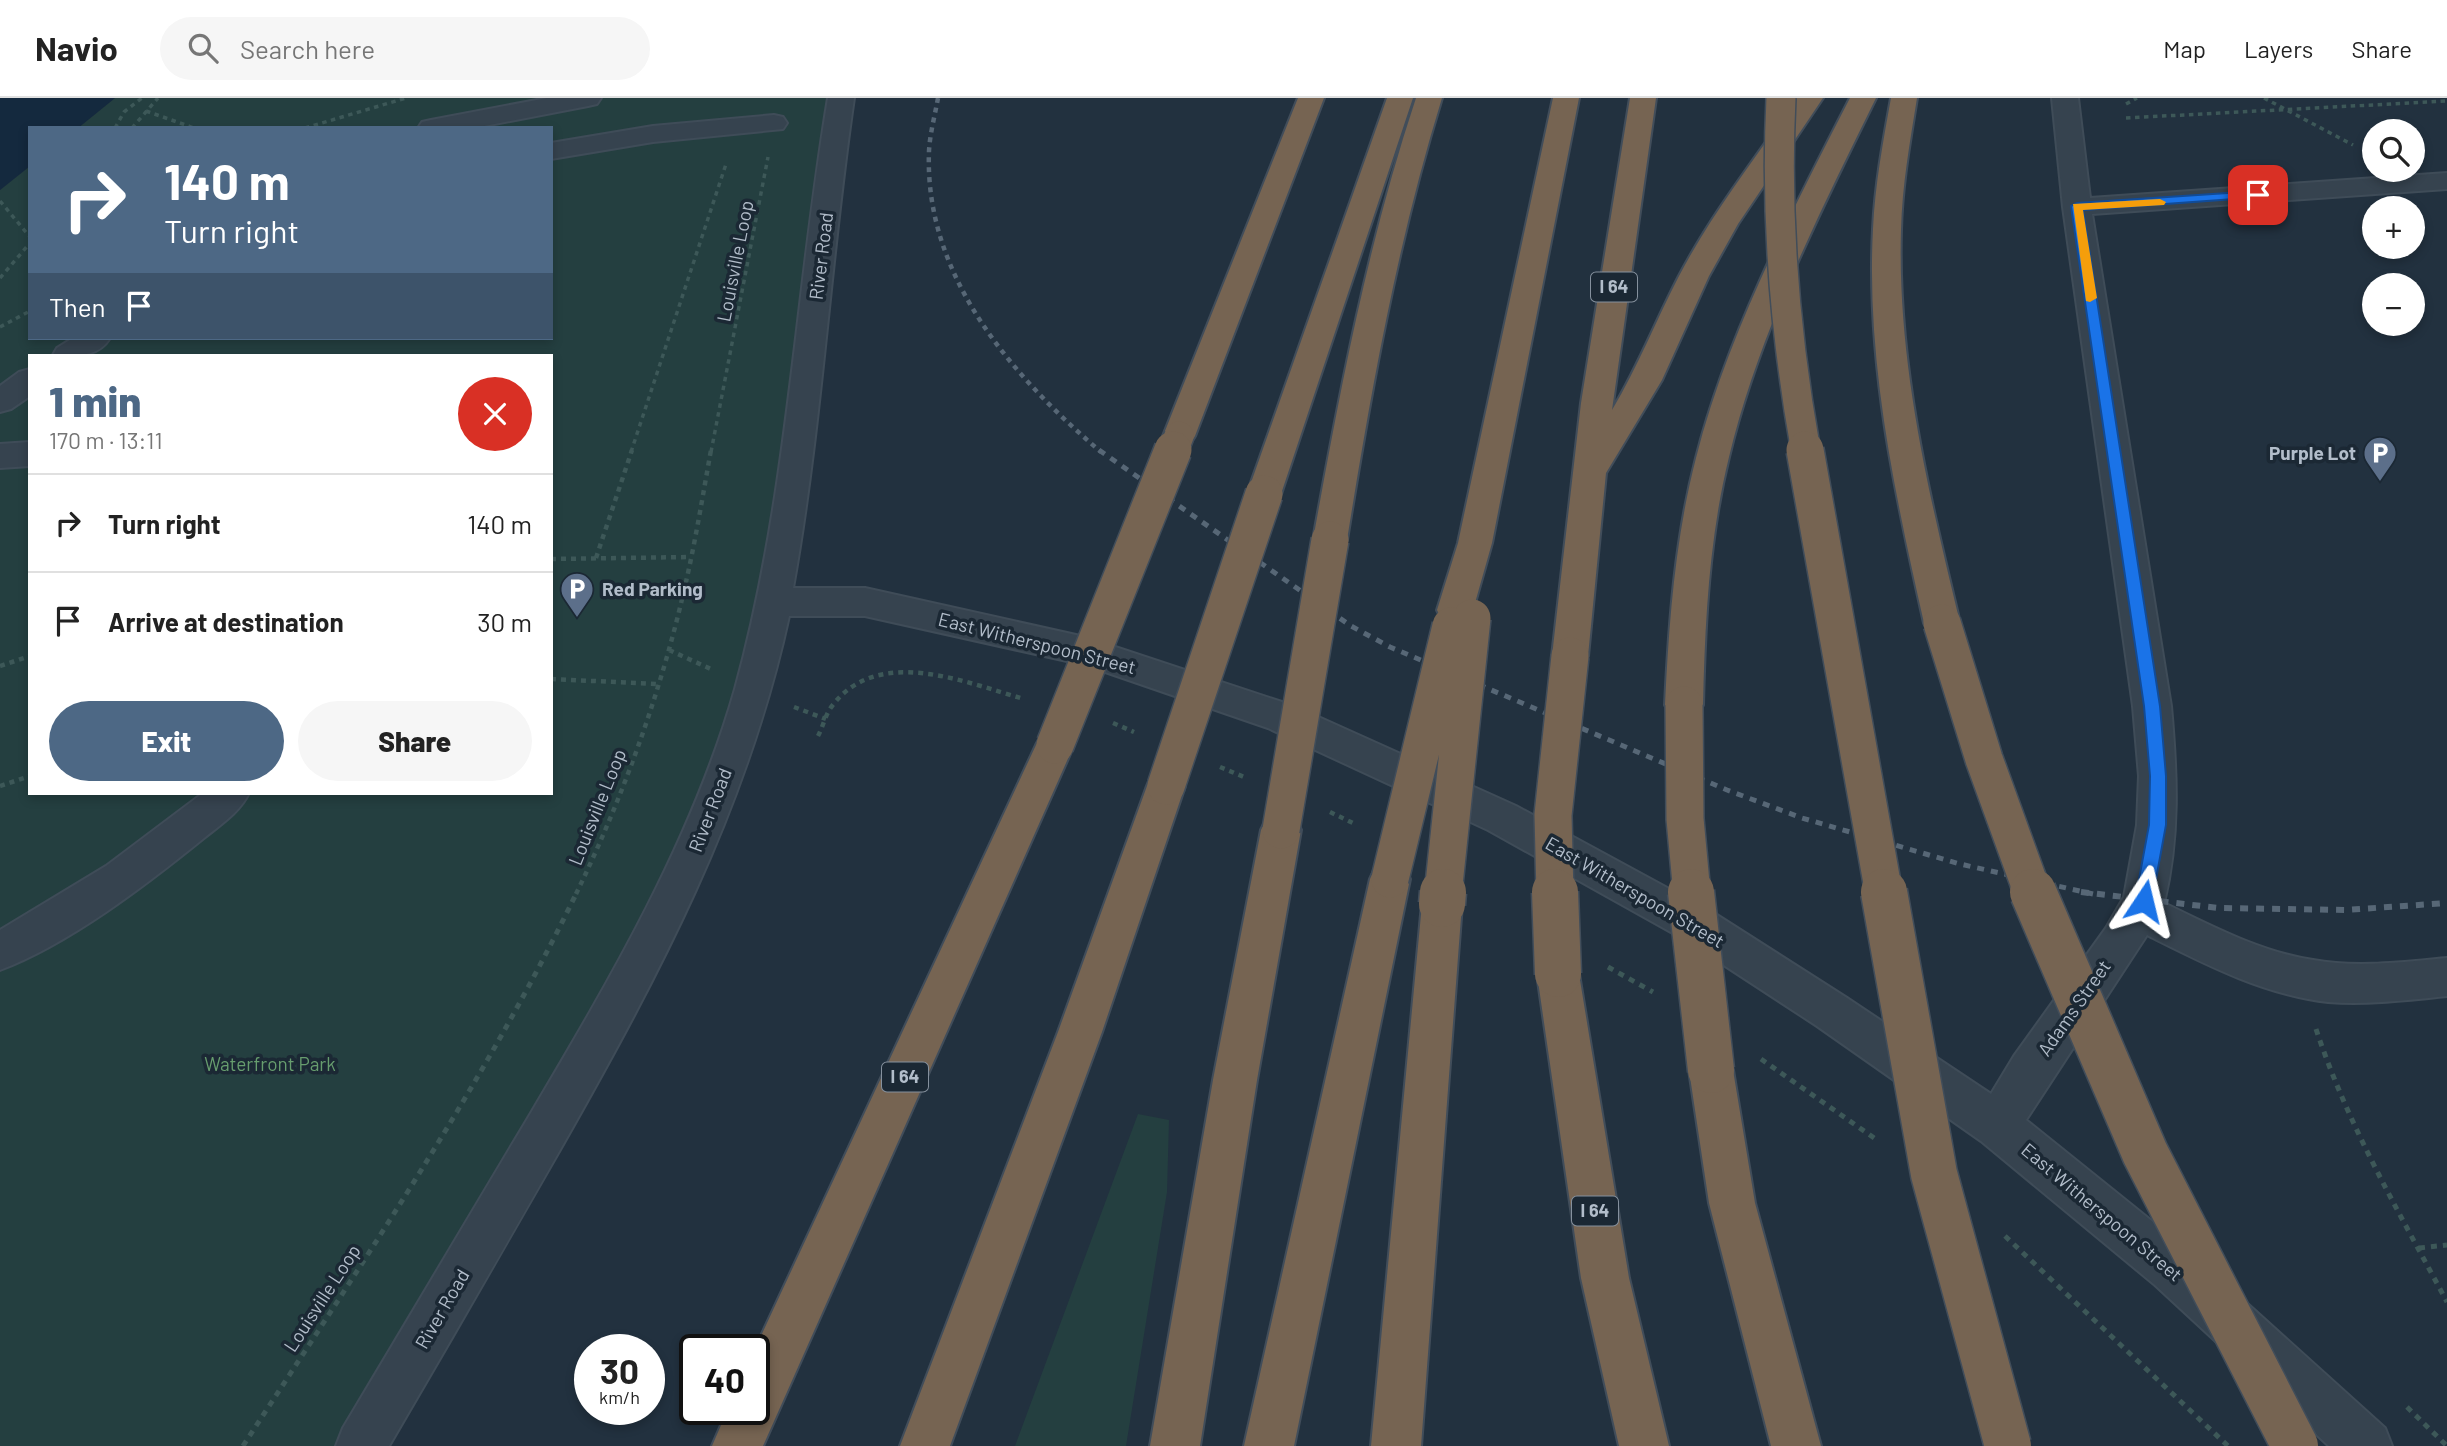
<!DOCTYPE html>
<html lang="en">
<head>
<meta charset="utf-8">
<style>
  :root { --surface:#fff; --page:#f6f6f6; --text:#222; --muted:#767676; --line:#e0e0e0; --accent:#4d6885 }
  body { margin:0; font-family:Barlow,sans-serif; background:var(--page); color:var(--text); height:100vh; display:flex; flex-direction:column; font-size:26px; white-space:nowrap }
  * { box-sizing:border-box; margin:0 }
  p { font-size:23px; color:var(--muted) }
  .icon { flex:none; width:38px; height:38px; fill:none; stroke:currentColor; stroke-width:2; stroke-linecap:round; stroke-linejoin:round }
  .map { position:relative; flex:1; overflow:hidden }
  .details { position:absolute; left:28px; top:256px; width:525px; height:441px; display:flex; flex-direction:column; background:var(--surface); border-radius:0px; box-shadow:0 4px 10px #0003 }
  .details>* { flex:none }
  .top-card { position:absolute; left:28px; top:28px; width:525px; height:214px; border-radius:0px; box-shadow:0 4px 10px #0003; background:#4d6885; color:#fff; overflow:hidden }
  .fabs { position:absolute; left:2362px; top:21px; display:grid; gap:14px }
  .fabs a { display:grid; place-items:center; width:63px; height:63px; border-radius:50%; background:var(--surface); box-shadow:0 4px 10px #0003; font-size:35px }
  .speed { position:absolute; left:574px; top:1236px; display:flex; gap:14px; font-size:35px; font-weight:700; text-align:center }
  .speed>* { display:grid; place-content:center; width:91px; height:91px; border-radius:50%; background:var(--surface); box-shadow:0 4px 10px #0003; line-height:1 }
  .speed small { font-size:18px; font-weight:400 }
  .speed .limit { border:4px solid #111; border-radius:10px; background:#fff; color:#111 }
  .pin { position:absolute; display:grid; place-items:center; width:60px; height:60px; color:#fff; margin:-30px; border-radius:14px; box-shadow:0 4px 10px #0006 }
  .me { position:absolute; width:77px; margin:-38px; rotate:10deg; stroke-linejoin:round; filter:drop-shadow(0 0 5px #0008) }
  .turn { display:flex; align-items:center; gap:24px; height:147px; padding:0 21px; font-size:32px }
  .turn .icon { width:91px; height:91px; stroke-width:2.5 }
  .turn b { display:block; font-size:49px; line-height:60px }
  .then { display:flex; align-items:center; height:66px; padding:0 21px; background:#0003; gap:14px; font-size:26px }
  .round { display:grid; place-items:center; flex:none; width:74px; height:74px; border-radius:37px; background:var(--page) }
  .head { display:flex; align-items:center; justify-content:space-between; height:119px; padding:0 21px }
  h1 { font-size:42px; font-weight:800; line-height:52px; color:var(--accent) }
  .primary-button { display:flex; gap:14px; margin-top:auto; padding:14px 21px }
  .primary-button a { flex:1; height:80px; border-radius:42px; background:var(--accent); color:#fff; font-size:28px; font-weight:800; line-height:80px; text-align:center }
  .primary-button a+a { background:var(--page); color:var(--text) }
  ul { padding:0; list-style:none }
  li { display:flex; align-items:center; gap:21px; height:98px; padding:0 21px; border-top:2px solid var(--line) }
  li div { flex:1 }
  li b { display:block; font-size:26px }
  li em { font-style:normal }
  header { display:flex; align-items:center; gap:42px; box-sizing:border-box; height:98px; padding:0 35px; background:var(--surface); border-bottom:2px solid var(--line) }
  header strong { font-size:33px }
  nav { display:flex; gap:38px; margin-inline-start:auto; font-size:24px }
  .search { width:490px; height:63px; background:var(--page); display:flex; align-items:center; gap:18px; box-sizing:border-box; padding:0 24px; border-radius:38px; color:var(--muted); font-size:26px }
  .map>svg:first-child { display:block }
  .green { fill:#243f40; fill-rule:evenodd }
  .water { fill:#14293e }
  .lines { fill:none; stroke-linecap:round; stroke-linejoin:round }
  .minor-casing { stroke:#3f4c58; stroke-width:4 }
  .highway-casing { stroke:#414d5a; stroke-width:4 }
  .path-far2 { stroke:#3d5858; stroke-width:3.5; stroke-dasharray:4.5 4.5; stroke-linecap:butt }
  .path-far1 { stroke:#3d5858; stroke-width:4.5; stroke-dasharray:5 5; stroke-linecap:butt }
  .path { stroke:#3d5858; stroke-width:5; stroke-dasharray:6 6; stroke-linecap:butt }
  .minor { fill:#36434f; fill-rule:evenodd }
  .highway { fill:#766452; fill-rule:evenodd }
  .rail-far2 { stroke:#576776; stroke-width:4.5; stroke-dasharray:5 5; stroke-linecap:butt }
  .rail-far1 { stroke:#576776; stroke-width:5; stroke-dasharray:7 7; stroke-linecap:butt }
  .rail { stroke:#576776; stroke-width:6; stroke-dasharray:8 8; stroke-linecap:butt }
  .highway-bridge-far2-casing { stroke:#414d5a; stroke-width:32; stroke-linecap:butt }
  .highway-bridge-far1-casing { stroke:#414d5a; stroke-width:40; stroke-linecap:butt }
  .highway-bridge-casing { stroke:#414d5a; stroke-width:49; stroke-linecap:butt }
  .highway-bridge-far2 { stroke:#766452; stroke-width:29 }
  .highway-bridge-far1 { stroke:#766452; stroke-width:37 }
  .highway-bridge { stroke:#766452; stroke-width:46 }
  .route { fill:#1a73e8; stroke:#114b97; stroke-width:2 }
  .slow { fill:#f59e0b }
  .labels { text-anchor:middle; stroke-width:7; stroke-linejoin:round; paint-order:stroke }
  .shield { fill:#1b2834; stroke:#85909d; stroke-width:2 }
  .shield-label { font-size:18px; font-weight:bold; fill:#b2bdca }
  .street-label { font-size:19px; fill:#b2bdca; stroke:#1b2834 }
  .poi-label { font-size:19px; font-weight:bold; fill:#b2bdca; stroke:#1b2834; text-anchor:end }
  .park-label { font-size:19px; fill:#679d6e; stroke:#1b2834 }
</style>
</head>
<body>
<header>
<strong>Navio</strong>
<div class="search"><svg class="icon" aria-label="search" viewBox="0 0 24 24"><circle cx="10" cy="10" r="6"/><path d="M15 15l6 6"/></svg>Search here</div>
<nav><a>Map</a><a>Layers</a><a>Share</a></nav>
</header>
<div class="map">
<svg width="2447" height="1348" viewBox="0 0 2447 1348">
  <rect width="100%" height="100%" fill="#22313f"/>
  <path class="green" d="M 115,0 L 842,0 L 772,504 L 625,897 L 355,1348 L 0,1348 L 0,92 L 30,68 L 30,240 L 551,240 L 551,30 L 78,30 ZM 30,257 L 551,257 L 551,695 L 30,695 Z
    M 1138,1016 L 1169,1022 L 1167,1094 L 1126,1348 L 1015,1348 Z"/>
  <path class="water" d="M 0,0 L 115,0 L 78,30 L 30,30 L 30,68 L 0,92 Z"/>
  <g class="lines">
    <defs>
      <path id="minor" d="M 547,0 L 601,0 L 597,6 L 588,8 L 474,30 L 418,30 L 422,24 L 431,22 Z
        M 828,0 L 854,0 C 830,163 822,328 793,490 L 865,490 L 1085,539 L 1294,608 L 1516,708 L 1717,817 L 1847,900 L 1991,996 L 2014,958 L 2106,830 L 2124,799 L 2137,727 L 2139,678 L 2133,608 L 2063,109 L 2052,0 L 2078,0 L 2090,100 L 2447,75 L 2447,91 L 2092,116 L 2171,608 C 2177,675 2180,739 2164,805 C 2212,828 2260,854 2313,862 C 2357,870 2403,864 2447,860 L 2447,898 C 2408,902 2368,907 2328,904 C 2264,897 2203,865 2147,837 L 2026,1022 L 2189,1153 L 2385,1330 L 2392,1348 L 2329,1348 L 2155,1187 L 1981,1043 L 1817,928 L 1687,843 L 1488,732 L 1268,630 L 1085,567 L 865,518 L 789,518 C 747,712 658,879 561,1050 C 504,1150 447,1249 389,1348 L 336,1348 L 343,1330 C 405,1227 466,1123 528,1020 C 609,883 691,745 735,591 C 788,400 795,196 828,0 Z
        M 774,17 L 783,19 L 787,25 L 783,31 L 653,44 L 551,61 L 551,45 L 653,28 Z
        M 73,240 L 110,240 C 97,261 75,257 53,257 L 57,250 Z
        M 30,271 L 30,298 L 11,311 L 0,314 L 0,288 L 19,274 Z
        M 30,344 L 30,368 L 0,370 L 0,346 Z
        M 203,695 L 249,695 C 240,714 220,727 204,740 C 146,787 69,846 0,872 L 0,832 L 106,768 Z"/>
      <path id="highway" d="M 1298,0 L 1324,0 L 1195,338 L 1190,346 L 1179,349 L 1168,346 L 1163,338 Z
        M 1387,0 L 1413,0 L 1281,396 L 1276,405 L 1264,408 L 1252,405 L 1247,396 Z
        M 1416,0 L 1442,0 C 1397,145 1371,293 1347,442 L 1342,451 L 1330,455 L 1318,451 L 1313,442 C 1340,292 1368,144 1416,0 Z
        M 1553,0 L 1579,0 L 1492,445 L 1473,512 L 1468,522 L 1455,526 L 1442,522 L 1437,512 L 1458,445 Z
        M 1630,0 L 1656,0 L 1612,312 C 1638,269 1656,222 1679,178 C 1712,115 1757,58 1797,0 L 1823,0 L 1738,126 L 1709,178 L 1662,282 L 1606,375 L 1588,558 L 1583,568 L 1570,572 L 1557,568 L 1552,558 L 1581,305 Z
        M 1850,0 L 1876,0 C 1820,114 1759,234 1729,359 C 1709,440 1705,524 1703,607 L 1697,618 L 1684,622 L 1671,618 L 1665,607 C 1669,524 1675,441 1696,360 C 1727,237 1792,113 1850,0 Z
        M 1891,0 L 1917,0 C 1910,44 1902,87 1901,132 C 1897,265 1929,396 1960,525 L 1955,535 L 1942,539 L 1929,535 L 1924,525 C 1895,396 1866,264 1873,131 C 1875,87 1883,44 1891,0 Z
        M 1055,631 L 1068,636 L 1074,647 L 763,1348 L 712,1348 L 728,1311 L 754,1311 L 754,1253 L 1036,647 L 1042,636 Z
        M 1166,672 L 1180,676 L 1185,688 L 1102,934 L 950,1348 L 900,1348 L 1058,934 L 1147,688 L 1152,676 Z
        M 1281,715 L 1295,720 L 1301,732 L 1257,982 L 1200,1348 L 1150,1348 L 1213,982 L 1261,732 L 1267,720 Z
        M 1390,763 L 1404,768 L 1410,781 L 1294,1348 L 1244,1348 L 1370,781 L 1376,768 Z
        M 1442,788 L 1456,793 L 1462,806 L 1421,1348 L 1371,1348 L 1422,806 L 1428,793 Z
        M 1558,857 L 1573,862 L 1579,876 L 1629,1180 L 1669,1348 L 1619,1348 L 1581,1180 L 1537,876 L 1543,862 Z
        M 1711,951 L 1727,957 L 1733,972 L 1755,1105 L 1821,1348 L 1771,1348 L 1709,1105 L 1689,972 L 1695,957 Z"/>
    </defs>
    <use href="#minor" class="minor-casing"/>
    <use href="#highway" class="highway-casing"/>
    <path class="path-far2" d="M 2264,0 L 2353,47
      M 2126,6 L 2137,0
      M 146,13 L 194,30
      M 2126,20 L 2447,3
      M 115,30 L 124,14 L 142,0
      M 132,30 L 158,0
      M 305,30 L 406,0
      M 0,103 L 30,139
      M 0,180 L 30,145
      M 0,229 L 30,213
      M 631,354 L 726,66
      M 711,354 L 768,59"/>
    <path class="path-far1" d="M 596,460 L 632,352
      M 551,461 L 690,459
      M 669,552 L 713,572
      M 0,568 L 30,558
      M 551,581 L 657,586
      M 794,609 L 826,621
      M 1113,625 L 1134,634
      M 818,638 C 823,629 825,617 832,608 C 878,547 964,584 1024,601
      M 1220,669 L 1244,679
      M 0,688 L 30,678
      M 1330,714 L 1357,727
      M 576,796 C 624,697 662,591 686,484 C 696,440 703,396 711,352"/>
    <path class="path" d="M 1608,869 L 1653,894
      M 2316,931 C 2348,1028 2399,1114 2447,1204
      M 1761,961 L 1877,1042
      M 2005,1138 L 2228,1348
      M 2419,1150 L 2447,1147
      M 2407,1309 L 2447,1348
      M 243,1348 C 360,1168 483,988 577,794"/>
    <use href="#minor" class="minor"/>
    <use href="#highway" class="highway"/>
    <path class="rail-far2" d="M 938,0 C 935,17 930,35 929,53 C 924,178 1012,278 1101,354"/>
    <path class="rail-far1" d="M 1099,352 L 1351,528 L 1390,549 L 1727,692 L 1802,720 L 1960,766 L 2093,796"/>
    <path class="rail" d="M 2081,794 L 2219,810 L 2345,812 L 2447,805"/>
    <defs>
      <path id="highway-bridge-far2" d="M 1781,0 C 1775,119 1785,237 1806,354
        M 1173,354 L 1179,338"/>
      <path id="highway-bridge-far1" d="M 1805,352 L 1884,796
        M 1942,525 L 1984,661 L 2033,796
        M 1684,607 L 1685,721 L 1692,796
        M 1055,647 L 1173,352
        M 1166,688 L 1264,396
        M 1281,732 L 1330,442
        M 1390,781 L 1451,528
        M 1443,796 L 1472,520
        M 1555,796 L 1553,717 L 1570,558"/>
      <path id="highway-bridge" d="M 1555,794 L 1558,876
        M 1691,794 L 1711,972
        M 1884,794 L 1934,1076 L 2008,1348
        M 2033,794 L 2145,1055 L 2295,1348
        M 1442,806 L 1443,794"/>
    </defs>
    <use href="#highway-bridge-far2" class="highway-bridge-far2-casing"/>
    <use href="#highway-bridge-far1" class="highway-bridge-far1-casing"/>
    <use href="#highway-bridge" class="highway-bridge-casing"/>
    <use href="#highway-bridge-far2" class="highway-bridge-far2"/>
    <use href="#highway-bridge-far1" class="highway-bridge-far1"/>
    <use href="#highway-bridge" class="highway-bridge"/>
  </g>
  <path class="route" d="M 2258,93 L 2262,94 L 2262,99 L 2083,112 L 2160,608 L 2166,678 L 2166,727 L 2152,803 L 2150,808 L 2144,810 L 2138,808 L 2135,803 L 2149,727 L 2150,678 L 2144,608 L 2071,108 L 2077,105 Z"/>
  <path class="slow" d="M 2160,101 L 2166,104 L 2164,107 L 2083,112 L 2097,200 L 2090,204 L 2086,203 L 2073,106 Z"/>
  <defs>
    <symbol id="parking-pin" viewBox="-11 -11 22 30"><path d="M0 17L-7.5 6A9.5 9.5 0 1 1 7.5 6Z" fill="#5c6f8a" stroke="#1b2834"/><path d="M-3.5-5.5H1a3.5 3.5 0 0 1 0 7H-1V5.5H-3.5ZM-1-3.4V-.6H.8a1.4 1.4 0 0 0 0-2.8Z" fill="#fff"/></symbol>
  </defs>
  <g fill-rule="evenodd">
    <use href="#parking-pin" x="2361" y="336" width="38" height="52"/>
    <use href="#parking-pin" x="558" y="472" width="38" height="52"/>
  </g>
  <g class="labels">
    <g class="shield">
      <rect x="1591" y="174.5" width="46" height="29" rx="5"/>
      <rect x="882" y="964.5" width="46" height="29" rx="5"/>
      <rect x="1572" y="1098.5" width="46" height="29" rx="5"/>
    </g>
    <g class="shield-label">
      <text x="1614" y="195">I 64</text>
      <text x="905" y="985">I 64</text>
      <text x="1595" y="1119">I 64</text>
    </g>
    <g class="street-label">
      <text transform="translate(821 158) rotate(-83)" y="7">River Road</text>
      <text transform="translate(735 163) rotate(-79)" y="7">Louisville Loop</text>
      <text transform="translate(1037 545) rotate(14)" y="7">East Witherspoon Street</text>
      <text transform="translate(597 709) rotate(-68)" y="7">Louisville Loop</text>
      <text transform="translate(710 712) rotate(-69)" y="7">River Road</text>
      <text transform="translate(1635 794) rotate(30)" y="7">East Witherspoon Street</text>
      <text transform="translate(2074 910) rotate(-55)" y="7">Adams Street</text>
      <text transform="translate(2102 1114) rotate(40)" y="7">East Witherspoon Street</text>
      <text transform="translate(322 1200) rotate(-57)" y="7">Louisville Loop</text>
      <text transform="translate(442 1211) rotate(-60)" y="7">River Road</text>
    </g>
    <g class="poi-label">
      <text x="2356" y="362">Purple Lot</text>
      <text x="602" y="498" text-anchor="start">Red Parking</text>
    </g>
    <g class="park-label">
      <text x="270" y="973">Waterfront Park</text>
    </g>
  </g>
</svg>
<div class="fabs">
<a><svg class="icon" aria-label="search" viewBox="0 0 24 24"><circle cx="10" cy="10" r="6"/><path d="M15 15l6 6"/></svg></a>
<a>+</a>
<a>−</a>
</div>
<div class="speed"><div>30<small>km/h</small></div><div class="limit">40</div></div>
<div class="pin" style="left:2258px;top:97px;background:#d93025"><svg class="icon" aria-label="arrive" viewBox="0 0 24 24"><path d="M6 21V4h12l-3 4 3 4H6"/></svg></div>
<svg class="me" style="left:2144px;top:803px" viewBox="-20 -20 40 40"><path d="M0-17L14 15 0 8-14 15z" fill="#1a73e8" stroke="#fff" stroke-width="4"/></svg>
<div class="top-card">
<div class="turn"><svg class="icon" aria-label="right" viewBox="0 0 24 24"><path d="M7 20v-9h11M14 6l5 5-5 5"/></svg><div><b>140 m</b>Turn right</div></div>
<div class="then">Then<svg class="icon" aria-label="arrive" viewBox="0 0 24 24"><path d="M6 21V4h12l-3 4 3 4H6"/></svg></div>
</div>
<section class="details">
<div class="head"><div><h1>1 min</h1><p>170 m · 13:11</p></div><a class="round" style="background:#d93025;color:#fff"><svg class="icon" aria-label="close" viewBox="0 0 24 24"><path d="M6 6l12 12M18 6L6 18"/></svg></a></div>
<ul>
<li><svg class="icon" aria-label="right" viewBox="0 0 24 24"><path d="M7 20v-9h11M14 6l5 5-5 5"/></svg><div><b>Turn right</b></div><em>140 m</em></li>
<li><svg class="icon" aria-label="arrive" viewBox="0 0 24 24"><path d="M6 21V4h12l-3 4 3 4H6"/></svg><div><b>Arrive at destination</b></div><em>30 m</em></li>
</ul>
<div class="primary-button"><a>Exit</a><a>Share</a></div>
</section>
</div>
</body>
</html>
